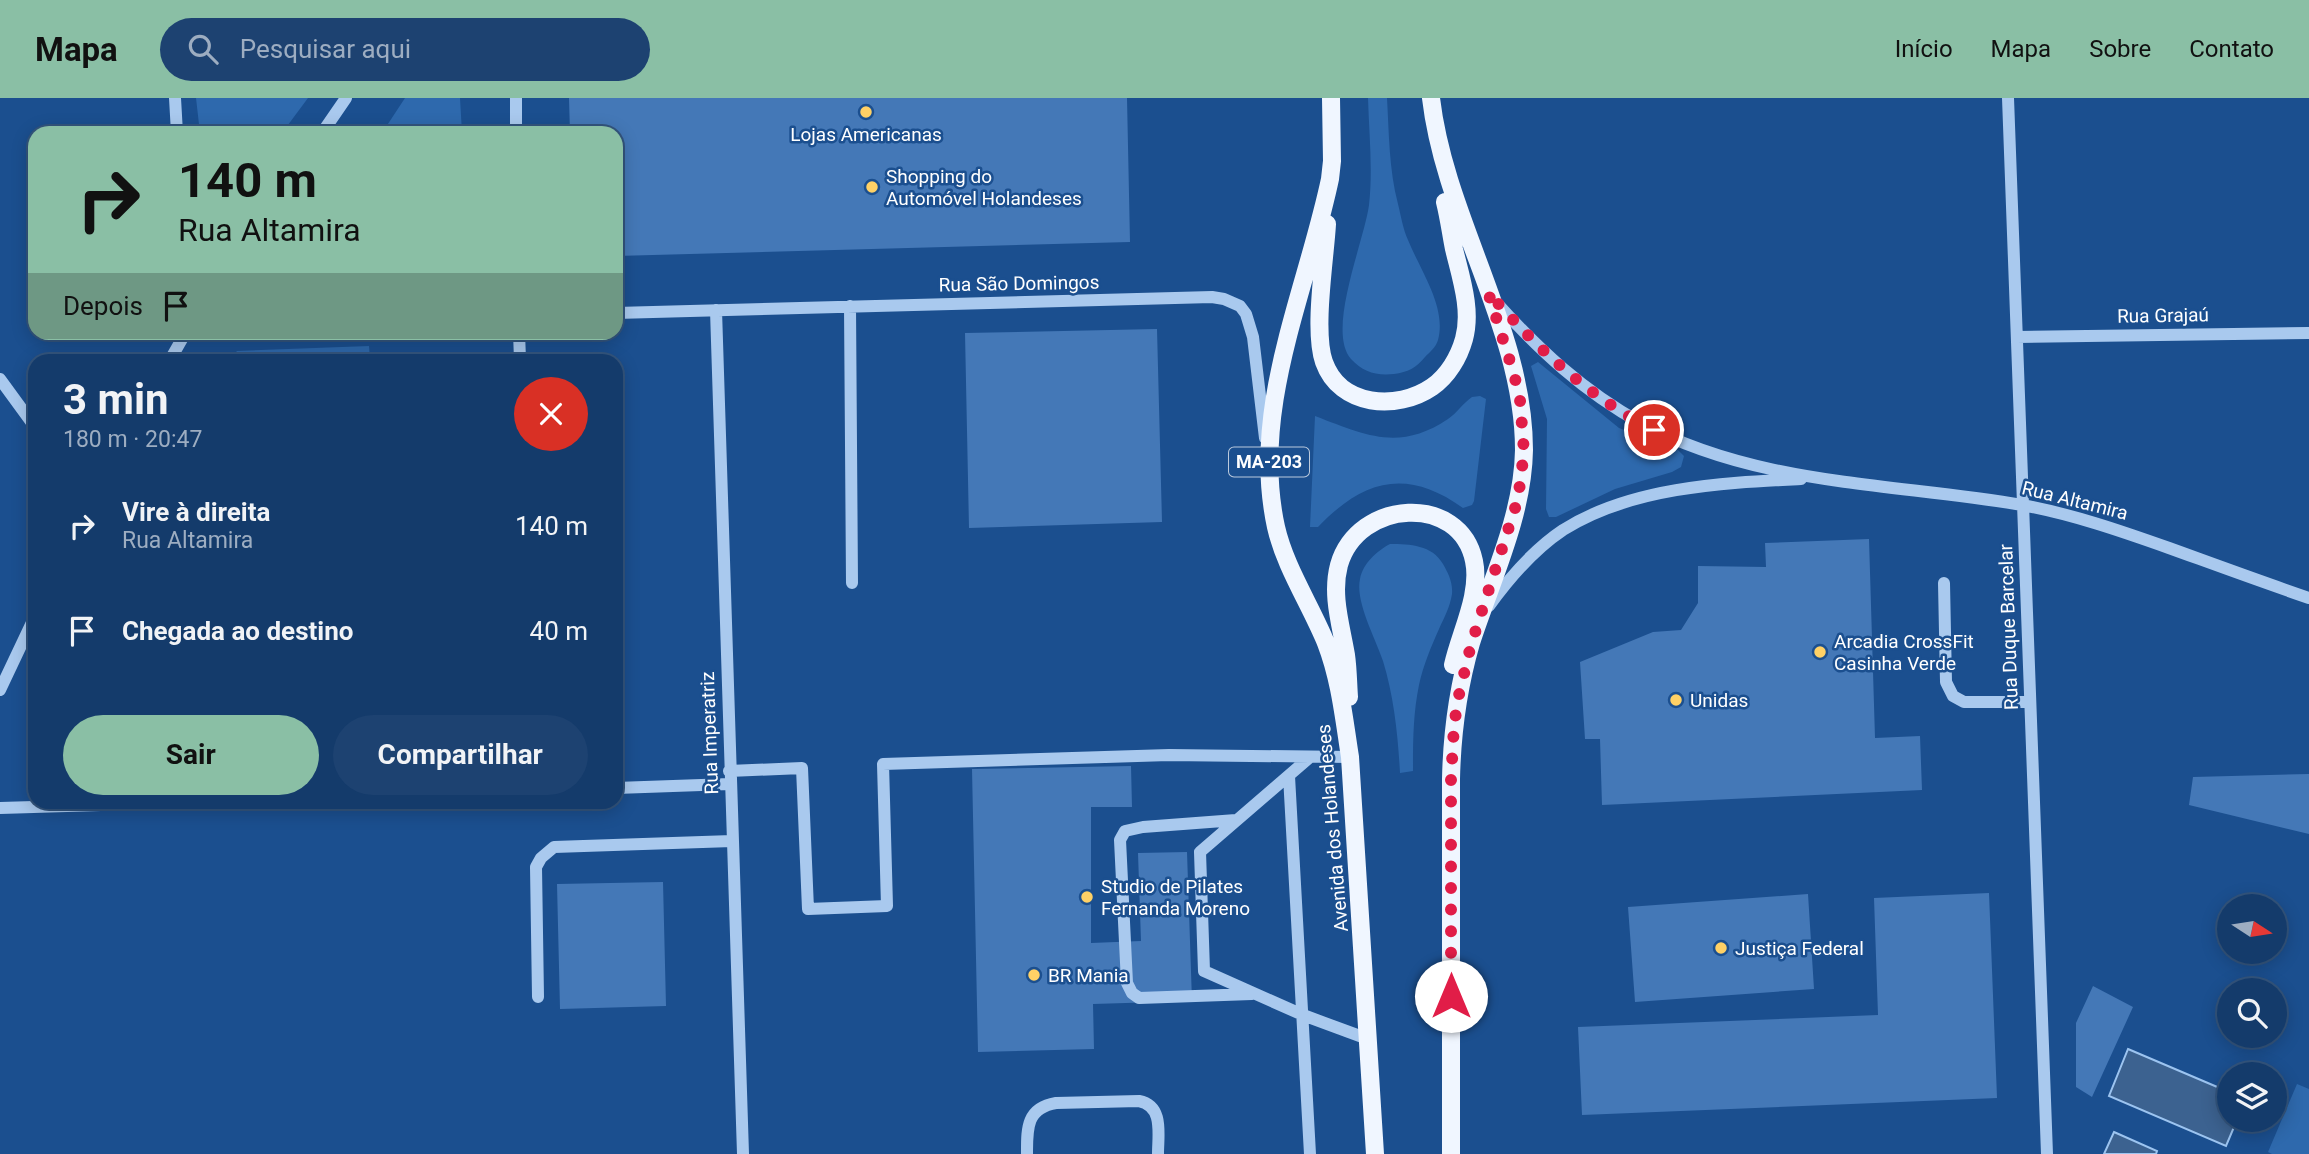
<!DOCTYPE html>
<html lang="pt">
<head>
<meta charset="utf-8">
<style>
  :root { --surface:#143b6b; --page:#1d4271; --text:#f1f3f6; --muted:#9dadc1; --line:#33557e; --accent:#8abfa5 }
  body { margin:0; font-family:Roboto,sans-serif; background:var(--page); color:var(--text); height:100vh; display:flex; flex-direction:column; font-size:26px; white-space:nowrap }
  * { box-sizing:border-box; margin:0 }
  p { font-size:23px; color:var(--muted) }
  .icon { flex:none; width:38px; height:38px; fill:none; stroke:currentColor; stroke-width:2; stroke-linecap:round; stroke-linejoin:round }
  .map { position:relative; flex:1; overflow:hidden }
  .details { position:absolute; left:28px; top:256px; width:595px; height:455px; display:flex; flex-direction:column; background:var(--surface); border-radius:21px; box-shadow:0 4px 18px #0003,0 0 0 2px var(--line) }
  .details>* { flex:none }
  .guide { position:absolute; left:28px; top:28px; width:595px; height:214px; border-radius:21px; box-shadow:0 4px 18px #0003,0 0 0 2px var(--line); background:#8abfa5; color:#111; overflow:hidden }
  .needle { width:46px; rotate:102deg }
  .buttons { position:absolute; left:2217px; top:796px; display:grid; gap:14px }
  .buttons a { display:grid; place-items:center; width:70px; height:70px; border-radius:50%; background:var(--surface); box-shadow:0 4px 18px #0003,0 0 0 2px var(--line); font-size:35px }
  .pin { position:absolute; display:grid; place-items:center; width:60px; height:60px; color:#fff; margin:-30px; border:4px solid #fff; border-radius:50%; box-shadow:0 2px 7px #0007 }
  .me { position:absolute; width:77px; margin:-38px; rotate:0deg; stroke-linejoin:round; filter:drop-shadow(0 0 5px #0008) }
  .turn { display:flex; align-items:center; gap:24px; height:147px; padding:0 35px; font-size:32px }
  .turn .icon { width:91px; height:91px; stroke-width:2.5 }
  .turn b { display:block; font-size:49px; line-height:60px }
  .then { display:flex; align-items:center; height:66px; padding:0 35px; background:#0003; gap:14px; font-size:26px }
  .round { display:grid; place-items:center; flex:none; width:74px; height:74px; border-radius:37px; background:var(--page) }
  .summary { display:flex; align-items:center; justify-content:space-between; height:119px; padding:0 35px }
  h1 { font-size:42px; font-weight:700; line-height:52px }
  .primary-button { display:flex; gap:14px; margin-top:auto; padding:14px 35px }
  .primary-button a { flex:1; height:80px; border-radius:42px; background:var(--accent); color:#111; font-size:28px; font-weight:700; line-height:80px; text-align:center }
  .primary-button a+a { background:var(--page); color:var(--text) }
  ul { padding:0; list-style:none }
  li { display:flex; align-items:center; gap:21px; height:105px; padding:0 35px }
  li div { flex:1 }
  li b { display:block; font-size:26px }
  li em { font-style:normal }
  header { display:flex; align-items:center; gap:42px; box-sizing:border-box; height:98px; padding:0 35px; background:var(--accent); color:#111 }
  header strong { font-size:33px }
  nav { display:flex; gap:38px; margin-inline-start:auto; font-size:24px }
  .search { width:490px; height:63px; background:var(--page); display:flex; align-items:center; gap:18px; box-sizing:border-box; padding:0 24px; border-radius:38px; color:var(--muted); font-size:26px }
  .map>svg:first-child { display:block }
  .green { fill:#2e69ad }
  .water { fill:#3c6290; stroke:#9cc4f0; stroke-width:2 }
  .building { fill:#4478b7 }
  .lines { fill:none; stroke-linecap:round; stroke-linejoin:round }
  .minor { stroke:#a9c9ee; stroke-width:12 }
  .major { stroke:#f0f6ff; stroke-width:18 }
  .route { stroke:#e11d48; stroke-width:12; stroke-dasharray:0 21.6 }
  .poi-dot { fill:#ffd166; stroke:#1b4f8f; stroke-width:2.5 }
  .labels { text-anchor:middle; stroke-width:5; stroke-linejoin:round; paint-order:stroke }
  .shield { fill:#1b4f8f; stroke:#bbcadd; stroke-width:2 }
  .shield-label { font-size:18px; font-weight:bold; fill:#fff }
  .poi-label { font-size:19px; fill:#fff; stroke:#1b4f8f; text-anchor:start }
  .street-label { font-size:19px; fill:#fff; stroke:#1b4f8f }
</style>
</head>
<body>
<header>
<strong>Mapa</strong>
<div class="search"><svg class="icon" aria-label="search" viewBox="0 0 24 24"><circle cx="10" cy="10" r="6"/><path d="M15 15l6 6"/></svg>Pesquisar aqui</div>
<nav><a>Início</a><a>Mapa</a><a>Sobre</a><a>Contato</a></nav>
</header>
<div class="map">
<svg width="2309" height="1056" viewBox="0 0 2309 1056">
  <rect width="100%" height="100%" fill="#1b4f8f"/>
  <path class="green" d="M 196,0 L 308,0 L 282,35 L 200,35 Z
    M 405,0 L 460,0 L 462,35 L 382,35 Z
    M 1368,0 L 1387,0 C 1389,35 1389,72 1398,106 C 1401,118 1403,131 1408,142 C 1420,172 1447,209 1438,242 C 1436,249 1430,254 1425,259 C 1416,270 1408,274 1394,276 C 1376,278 1363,274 1351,261 C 1326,233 1364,144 1369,107 C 1373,72 1369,35 1368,0 Z
    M 369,248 L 370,262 L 229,262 L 237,253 Z
    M 1538,264 L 1619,330 L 1678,352 L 1684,358 L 1681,369 L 1672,374 L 1615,391 L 1556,419 L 1549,419 L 1546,411 L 1547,321 L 1531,268 Z
    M 1480,298 L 1486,301 L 1474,403 L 1472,407 L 1463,410 C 1407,370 1364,381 1318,429 L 1310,429 L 1315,318 C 1365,337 1399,354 1448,321 C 1457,315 1463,305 1472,299 Z
    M 1390,446 C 1410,446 1432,447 1443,466 C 1448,475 1453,484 1452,496 C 1450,509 1444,520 1439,531 C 1431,549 1423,568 1419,587 C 1413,616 1413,644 1413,673 L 1400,675 C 1398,638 1394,599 1383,563 C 1376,541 1355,504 1360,481 C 1363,465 1377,453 1390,446 Z
    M 2297,986 L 2309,991 L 2309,1056 L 2272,1056 L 2268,1054 Z"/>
  <path class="water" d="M 2128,951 L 2229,994 L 2230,1022 L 2237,1022 L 2226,1048 L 2109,998 Z
    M 2114,1034 L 2157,1053 L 2156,1056 L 2104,1056 Z"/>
  <path class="building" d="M 569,0 L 1127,0 L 1130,144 L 616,158 L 616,35 L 570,35 Z
    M 1157,231 L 1162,424 L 969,430 L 965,235 Z
    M 1869,441 L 1875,640 L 1920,638 L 1922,692 L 1602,707 L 1600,641 L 1585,641 L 1580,564 L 1653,534 L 1681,532 L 1698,505 L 1698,468 L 1766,469 L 1765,445 Z
    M 1131,668 L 1132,709 L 1091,709 L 1091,845 L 1141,843 L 1138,755 L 1187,754 L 1192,903 L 1093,906 L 1094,951 L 978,954 L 972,671 Z
    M 2309,676 L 2309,736 L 2189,707 L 2193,679 Z
    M 663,784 L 666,908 L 560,911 L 557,786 Z
    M 1989,795 L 1997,1000 L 1582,1017 L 1578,929 L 1878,917 L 1874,800 Z
    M 1808,796 L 1814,891 L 1635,904 L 1628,809 Z
    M 2093,888 L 2133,909 L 2092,999 L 2076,989 L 2076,925 Z"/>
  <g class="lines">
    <path class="minor" d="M 175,0 L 177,35
      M 516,0 L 516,35
      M 2008,0 L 2047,1056
      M 322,35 L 346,0
      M 1495,203 C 1538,251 1584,294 1641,325 C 1757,388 1895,385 2022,407 C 2072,416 2121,433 2169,450 C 2216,467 2262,484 2309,500
      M 850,208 L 852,485
      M 716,212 L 743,1056
      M 616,215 L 1212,199 L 1224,201 L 1240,208 L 1246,216 L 1253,239 L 1265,340
      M 519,234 L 520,262
      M 2017,239 L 2309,235
      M 170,262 L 186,234
      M 0,281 L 35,329
      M 1944,485 L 1946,584 L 1953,598 L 1964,604 L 2030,604
      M 1489,508 C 1510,479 1533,452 1563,432 C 1631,389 1722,385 1801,381
      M 0,592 L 35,518
      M 1309,660 L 1200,754 L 1204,873 L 1303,917 L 1368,941
      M 729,673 L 802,670 L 808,811 L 887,808 L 883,666 L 1169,657 L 1350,659
      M 1289,678 L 1310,1056
      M 616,690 L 730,686
      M 0,710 L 201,704
      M 1236,722 L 1143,729 L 1125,733 L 1120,742 L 1127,885 L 1132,895 L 1139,900 L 1252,896
      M 538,899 L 536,769 L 541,760 L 554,749 L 732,743
      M 1027,1056 C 1027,1031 1026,1010 1056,1005 L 1139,1003 C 1164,1008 1158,1036 1158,1056"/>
    <path class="major" d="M 1331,0 L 1332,63 L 1330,81 C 1306,195 1250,310 1276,429 C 1285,469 1310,506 1326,545 C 1340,581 1344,621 1350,659 L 1375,1056
      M 1431,0 C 1445,121 1524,231 1524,352 C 1523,418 1491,483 1471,545 C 1458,590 1452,634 1451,681 L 1451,1056
      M 1327,126 C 1325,161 1313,233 1324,264 C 1340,309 1397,313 1432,289 C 1448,278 1459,259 1464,241 C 1472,212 1461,180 1454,151 C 1451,136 1449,120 1445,104
      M 1349,599 C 1348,585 1348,571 1346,557 C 1341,527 1331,497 1339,467 C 1358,401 1460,395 1474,463 C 1481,496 1460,535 1453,567"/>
  </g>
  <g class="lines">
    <path class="route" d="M 1451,898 L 1451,681 L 1454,628 L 1458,601 L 1471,547 L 1518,401 L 1524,354 L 1520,302 L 1514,276 L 1488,194 C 1536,249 1588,299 1654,332"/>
  </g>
  <g class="poi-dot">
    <circle cx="866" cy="14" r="7"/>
    <circle cx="872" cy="89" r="7"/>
    <circle cx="1820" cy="554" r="7"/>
    <circle cx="1676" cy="602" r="7"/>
    <circle cx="1087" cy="799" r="7"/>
    <circle cx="1721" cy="850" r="7"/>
    <circle cx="1034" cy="877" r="7"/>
  </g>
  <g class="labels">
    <rect class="shield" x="1229" y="349.5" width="80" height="29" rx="5"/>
    <g class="shield-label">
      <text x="1269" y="370">MA-203</text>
    </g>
    <g class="poi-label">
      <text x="866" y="43" text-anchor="middle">Lojas Americanas</text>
      <text x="886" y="85">Shopping do<tspan x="886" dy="22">Automóvel Holandeses</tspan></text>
      <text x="1834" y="550">Arcadia CrossFit<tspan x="1834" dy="22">Casinha Verde</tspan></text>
      <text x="1690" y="609">Unidas</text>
      <text x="1101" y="795">Studio de Pilates<tspan x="1101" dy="22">Fernanda Moreno</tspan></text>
      <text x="1735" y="857">Justiça Federal</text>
      <text x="1048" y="884">BR Mania</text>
    </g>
    <g class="street-label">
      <text transform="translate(1019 185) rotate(-1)" y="7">Rua São Domingos</text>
      <text transform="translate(2163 217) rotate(-1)" y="7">Rua Grajaú</text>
      <text transform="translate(2075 402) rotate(14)" y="7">Rua Altamira</text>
      <text transform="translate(2008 529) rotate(-92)" y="7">Rua Duque Barcelar</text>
      <text transform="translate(709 635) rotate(-92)" y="7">Rua Imperatriz</text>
      <text transform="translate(1332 730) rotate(-95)" y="7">Avenida dos Holandeses</text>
    </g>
  </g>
</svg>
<div class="buttons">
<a><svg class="needle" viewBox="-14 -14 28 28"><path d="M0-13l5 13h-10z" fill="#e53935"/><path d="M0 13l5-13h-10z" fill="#9dadc1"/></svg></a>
<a><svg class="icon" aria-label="search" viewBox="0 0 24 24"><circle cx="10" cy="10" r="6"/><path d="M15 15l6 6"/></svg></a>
<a><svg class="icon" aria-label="layers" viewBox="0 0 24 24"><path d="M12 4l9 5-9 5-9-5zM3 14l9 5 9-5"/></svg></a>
</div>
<div class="pin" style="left:1654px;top:332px;background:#d93025"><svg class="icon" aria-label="arrive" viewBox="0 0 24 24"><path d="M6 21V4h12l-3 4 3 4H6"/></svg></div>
<svg class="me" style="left:1451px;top:898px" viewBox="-20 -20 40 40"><circle r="19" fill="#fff"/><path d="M0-13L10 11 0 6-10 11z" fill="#e11d48"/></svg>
<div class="guide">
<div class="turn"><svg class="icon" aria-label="right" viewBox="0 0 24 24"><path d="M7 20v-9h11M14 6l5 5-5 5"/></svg><div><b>140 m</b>Rua Altamira</div></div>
<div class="then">Depois<svg class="icon" aria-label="arrive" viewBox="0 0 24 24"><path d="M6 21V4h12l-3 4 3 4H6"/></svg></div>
</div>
<section class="details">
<div class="summary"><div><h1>3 min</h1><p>180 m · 20:47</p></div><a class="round" style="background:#d93025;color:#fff"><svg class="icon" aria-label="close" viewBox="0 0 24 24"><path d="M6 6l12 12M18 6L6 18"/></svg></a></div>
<ul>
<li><svg class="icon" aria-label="right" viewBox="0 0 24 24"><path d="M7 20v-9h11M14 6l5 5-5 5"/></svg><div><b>Vire à direita</b><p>Rua Altamira</p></div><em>140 m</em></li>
<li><svg class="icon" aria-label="arrive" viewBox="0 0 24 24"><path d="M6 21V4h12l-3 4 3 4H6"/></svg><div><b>Chegada ao destino</b></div><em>40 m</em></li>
</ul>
<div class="primary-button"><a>Sair</a><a>Compartilhar</a></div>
</section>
</div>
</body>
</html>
